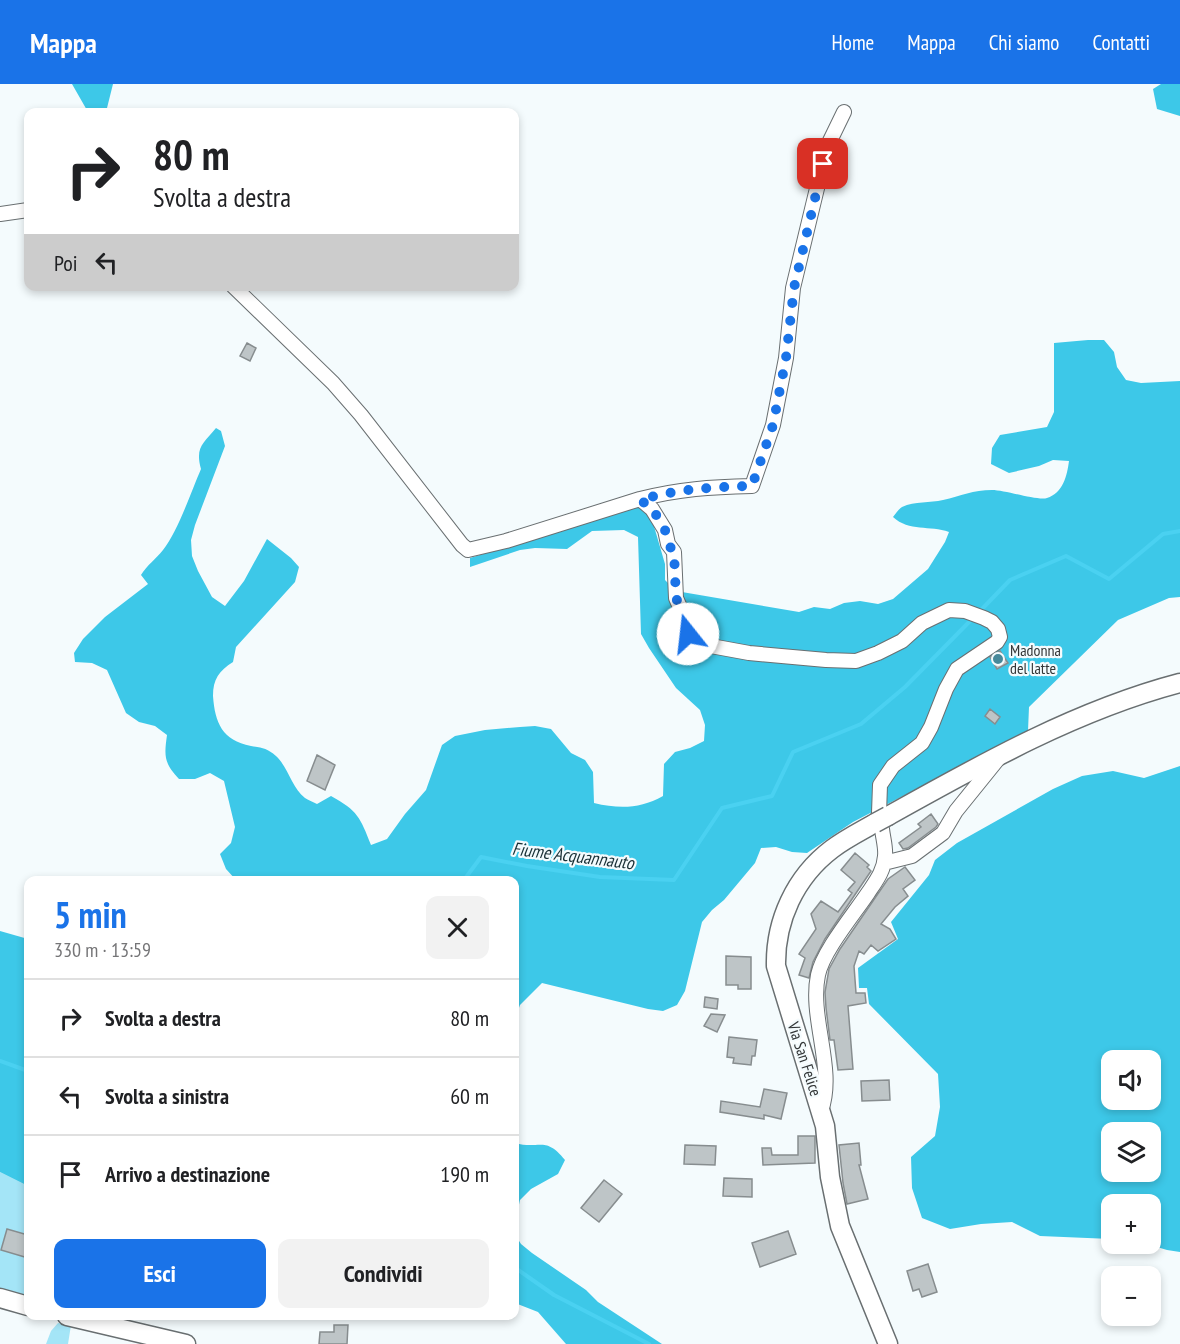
<!DOCTYPE html>
<html lang="it">
<head>
<meta charset="utf-8">
<style>
  :root { --surface:#fff; --page:#f2f2f2; --text:#202124; --muted:#757577; --line:#e0e0e0; --accent:#1a73e8 }
  body { margin:0; font-family:"PT Sans Narrow",sans-serif; background:var(--page); color:var(--text); height:100vh; display:flex; flex-direction:column; font-size:22px; white-space:nowrap }
  * { box-sizing:border-box; margin:0 }
  p { font-size:20px; color:var(--muted) }
  .icon { flex:none; width:33px; height:33px; fill:none; stroke:currentColor; stroke-width:2; stroke-linecap:round; stroke-linejoin:round }
  .map { position:relative; flex:1; overflow:hidden }
  .details { position:absolute; left:24px; top:792px; width:495px; height:444px; display:flex; flex-direction:column; background:var(--surface); border-radius:12px; box-shadow:0 3px 9px #0003 }
  .details>* { flex:none }
  .top-card { position:absolute; left:24px; top:24px; width:495px; height:183px; border-radius:12px; box-shadow:0 3px 9px #0003; background:#fff; color:var(--text); overflow:hidden }
  .controls { position:absolute; left:1101px; top:966px; display:grid; gap:12px }
  .controls a { display:grid; place-items:center; width:60px; height:60px; border-radius:12px; background:var(--surface); box-shadow:0 3px 9px #0003; font-size:30px }
  .pin { position:absolute; display:grid; place-items:center; width:51px; height:51px; color:#fff; margin:-26px; border-radius:12px; box-shadow:0 3px 9px #0006 }
  .me { position:absolute; width:66px; margin:-33px; rotate:344deg; stroke-linejoin:round; filter:drop-shadow(0 0 4px #0008) }
  .turn { display:flex; align-items:center; gap:21px; height:126px; padding:0 30px; font-size:27px }
  .turn .icon { width:78px; height:78px; stroke-width:2.5 }
  .turn b { display:block; font-size:42px; line-height:51px }
  .then { display:flex; align-items:center; height:57px; padding:0 30px; background:#0003; gap:12px; font-size:22px }
  .round { display:grid; place-items:center; flex:none; width:63px; height:63px; border-radius:12px; background:var(--page) }
  .overview { display:flex; align-items:center; justify-content:space-between; height:102px; padding:0 30px }
  h1 { font-size:36px; font-weight:800; line-height:45px; color:var(--accent) }
  .button { display:flex; gap:12px; margin-top:auto; padding:12px 30px }
  .button a { flex:1; height:69px; border-radius:12px; background:var(--accent); color:#fff; font-size:24px; font-weight:800; line-height:69px; text-align:center }
  .button a+a { background:var(--page); color:var(--text) }
  ul { padding:0; list-style:none }
  li { display:flex; align-items:center; gap:18px; height:78px; padding:0 30px; border-top:2px solid var(--line) }
  li div { flex:1 }
  li b { display:block; font-size:22px }
  li em { font-style:normal }
  header { display:flex; align-items:center; gap:36px; box-sizing:border-box; height:84px; padding:0 30px; background:var(--accent); color:#fff }
  header strong { font-size:28px }
  nav { display:flex; gap:33px; margin-inline-start:auto; font-size:21px }
  .map>svg:first-child { display:block }
  .green { fill:#a4e5f7 }
  .forest { fill:#3dc8e8; fill-rule:evenodd }
  .lines { fill:none; stroke-linecap:round; stroke-linejoin:round }
  .stream { stroke:#4ad1f1; stroke-width:4 }
  .building { fill:#bec5c7; stroke:#878d8f; stroke-width:1.5 }
  .street-casing { stroke:#696f71; stroke-width:16 }
  .secondary-casing { stroke:#696f71; stroke-width:21 }
  .street { stroke:#fff; stroke-width:14 }
  .secondary { stroke:#fff; stroke-width:18 }
  .secondary-bridge-casing { stroke:#696f71; stroke-width:21; stroke-linecap:butt }
  .secondary-bridge { stroke:#fff; stroke-width:18 }
  .route { stroke:#1a73e8; stroke-width:10; stroke-dasharray:0 18 }
  .poi-dot { fill:#47899a; stroke:#f4fbfd; stroke-width:2 }
  .labels { text-anchor:middle; stroke-width:4.5; stroke-linejoin:round; paint-order:stroke }
  .poi-label { font-size:16px; fill:#333637; stroke:#f4fbfd; text-anchor:start }
  .street-label { font-size:16px; fill:#333637; stroke:#f4fbfd }
  .water-label { font-size:18px; font-style:italic; fill:#193036; stroke:#f4fbfd }
</style>
</head>
<body>
<header>
<strong>Mappa</strong>
<nav><a>Home</a><a>Mappa</a><a>Chi siamo</a><a>Contatti</a></nav>
</header>
<div class="map">
<svg width="1180" height="1260" viewBox="0 0 1180 1260">
  <rect width="100%" height="100%" fill="#f4fbfd"/>
  <path class="green" d="M 0,1088 L 28,1102 L 28,1213 L 0,1205 Z
    M 58,1239 L 71,1241 L 68,1260 L 46,1260 L 51,1247 Z"/>
  <path class="forest" d="M 72,0 L 113,0 L 106,28 L 88,28 Z
    M 1161,0 L 1180,0 L 1180,32 L 1157,25 L 1153,5 Z
    M 1088,256 L 1104,256 L 1114,268 L 1117,283 L 1126,296 L 1141,299 L 1180,297 L 1180,513 L 1169,514 L 1118,536 L 1029,623 L 1028,647 L 853,738 L 807,769 L 792,768 L 776,763 L 761,764 L 755,779 L 724,816 L 712,826 L 702,838 L 685,907 L 677,921 L 663,927 L 648,925 L 542,899 L 520,921 L 515,935 L 514,796 L 236,796 L 226,785 L 220,770 L 231,759 L 235,743 L 224,697 L 210,689 L 195,695 L 179,695 C 164,679 164,672 167,651 L 155,642 L 139,638 L 126,629 L 107,586 L 92,579 L 75,578 L 74,569 L 83,555 L 105,533 L 148,500 L 141,491 C 147,481 156,475 163,466 C 178,447 191,408 201,385 C 195,363 203,360 216,344 L 221,347 L 225,362 L 195,441 L 191,456 L 192,472 L 198,487 L 212,513 L 225,522 L 244,497 L 267,455 L 291,474 L 299,483 L 295,498 L 236,563 L 233,578 C 219,587 213,595 213,612 C 215,639 222,656 251,662 C 262,664 267,664 276,672 C 288,683 292,704 305,714 C 308,716 313,718 317,720 L 331,712 C 358,727 360,733 371,761 L 387,755 L 405,730 L 426,706 L 442,661 L 455,652 L 485,646 L 520,643 L 535,642 L 551,645 L 571,669 L 585,676 L 593,688 L 594,719 C 619,725 640,725 663,712 L 664,680 L 675,668 L 690,664 L 704,657 L 705,641 L 700,626 L 676,604 L 649,564 L 641,550 L 638,453 L 624,446 L 592,447 L 567,465 L 535,464 L 520,466 L 470,483 L 470,474 L 638,423 L 651,432 L 665,480 L 665,496 L 676,507 L 799,528 L 814,523 L 830,525 L 844,519 L 860,517 L 878,520 L 893,515 L 928,485 L 945,458 L 949,448 C 930,441 909,448 893,433 C 896,429 899,425 902,423 C 915,417 930,419 943,416 C 961,412 973,406 992,406 C 1005,406 1038,417 1047,414 C 1063,409 1067,392 1069,377 L 1053,376 L 1039,382 L 1009,389 L 991,380 L 992,364 L 1000,351 L 1047,343 L 1054,328 L 1054,259 Z
    M 1180,682 L 1180,1168 L 1167,1166 L 1147,1160 L 1150,1160 L 1150,1120 L 1112,1120 L 1111,1155 L 1040,1152 L 1012,1138 L 981,1140 L 950,1145 L 922,1134 L 912,1104 L 911,1073 L 935,1052 L 940,1023 L 938,990 L 869,920 L 867,904 L 859,904 L 858,884 L 898,855 L 891,838 L 929,791 L 935,776 L 957,759 L 1053,705 L 1082,692 L 1113,687 L 1144,694 ZM 1150,976 L 1150,1016 L 1112,1016 L 1112,976 ZM 1150,1048 L 1150,1088 L 1112,1088 L 1112,1048 Z
    M 0,847 L 28,855 L 28,1102 L 0,1088 Z
    M 515,1059 C 539,1066 545,1051 565,1076 L 558,1090 L 531,1105 L 520,1116 L 515,1139 Z
    M 514,1149 L 521,1160 L 532,1169 L 586,1206 L 598,1218 L 662,1260 L 566,1260 L 538,1228 L 515,1219 Z"/>
  <g class="lines">
    <path class="stream" d="M 982,525 L 1010,496 L 1066,472 L 1109,495 L 1163,450 L 1180,447
      M 464,796 L 481,773 L 527,782 L 600,793 L 674,796 L 722,724 L 772,712 L 793,668 L 861,640 L 905,603 L 972,535
      M 0,977 L 28,987
      M 514,1183 L 554,1211 L 649,1260"/>
  </g>
  <path class="building" d="M 247,259 L 256,264 L 250,277 L 240,272 Z
    M 1000,567 L 1008,579 L 997,585 L 990,573 Z
    M 990,625 L 1000,633 L 995,640 L 985,632 Z
    M 317,671 L 335,681 L 325,706 L 307,697 Z
    M 931,730 L 938,740 L 936,743 L 908,764 L 903,765 L 899,759 L 921,743 L 918,740 Z
    M 855,769 L 869,781 L 867,783 L 871,787 L 825,855 L 813,878 L 809,894 L 799,891 L 805,874 L 799,870 L 816,845 L 811,830 L 821,817 L 838,828 L 852,809 L 848,806 L 855,798 L 841,786 Z
    M 905,783 L 915,796 L 903,805 L 908,812 L 895,823 L 881,840 L 890,845 L 896,855 L 878,867 L 871,861 L 864,870 L 859,867 L 854,882 L 856,909 L 865,909 L 866,919 L 848,922 L 853,985 L 838,986 L 834,956 L 830,956 L 826,924 L 825,908 L 829,885 L 840,865 L 888,795 Z
    M 726,872 L 751,873 L 751,905 L 738,905 L 738,901 L 726,901 Z
    M 705,913 L 718,915 L 717,925 L 704,923 Z
    M 711,930 L 725,931 L 717,948 L 704,942 Z
    M 729,953 L 757,956 L 755,972 L 752,972 L 751,981 L 733,979 L 734,974 L 727,973 Z
    M 889,996 L 890,1016 L 862,1017 L 861,997 Z
    M 764,1005 L 787,1009 L 781,1035 L 764,1031 L 764,1035 L 720,1028 L 721,1017 L 760,1023 Z
    M 798,1052 L 815,1052 L 815,1079 L 763,1081 L 762,1064 L 771,1064 L 772,1071 L 798,1071 Z
    M 859,1059 L 861,1081 L 859,1081 L 868,1115 L 847,1120 L 843,1099 L 839,1061 Z
    M 685,1061 L 716,1062 L 715,1081 L 684,1080 Z
    M 724,1094 L 752,1095 L 752,1113 L 723,1112 Z
    M 604,1096 L 622,1110 L 599,1138 L 581,1124 Z
    M 7,1145 L 28,1151 L 28,1174 L 1,1166 Z
    M 788,1147 L 796,1170 L 760,1183 L 752,1159 Z
    M 928,1180 L 937,1208 L 922,1213 L 919,1205 L 913,1207 L 907,1187 Z
    M 334,1241 L 348,1241 L 347,1260 L 319,1260 L 320,1248 L 334,1248 Z"/>
  <g class="lines">
    <defs>
      <path id="street" d="M 0,130 L 28,126
        M 233,202 L 333,299 L 361,331 L 462,461 L 468,466 L 506,457 L 640,415 L 652,425 L 665,446 L 668,460 L 674,468 L 676,514 L 686,537 L 688,550 L 700,560 L 749,569 L 826,576 L 856,577 L 878,569 L 902,557 L 922,539 L 949,526 L 965,527 L 984,534 L 992,538 L 998,545 L 1000,553 L 997,558 L 957,585 L 946,605 L 931,643 L 922,659 L 893,682 L 880,701 L 879,729
        M 640,415 C 679,405 711,403 752,402 L 773,341 L 786,274 L 793,204 L 819,96 L 827,63 L 844,28
        M 884,779 L 912,772 L 943,749 L 956,727 L 998,675
        M 821,1027 C 836,985 809,934 818,891 C 823,867 854,830 868,809 C 876,797 884,787 885,772 C 886,764 883,754 882,745"/>
      <path id="secondary" d="M 888,732 C 981,680 1077,626 1180,599
        M 875,739 C 861,747 845,755 832,765 C 795,793 775,837 776,882 L 825,1042 L 830,1093 L 840,1142 L 888,1260
        M 0,1214 L 28,1222
        M 67,1232 L 186,1260"/>
    </defs>
    <use href="#street" class="street-casing"/>
    <use href="#secondary" class="secondary-casing"/>
    <use href="#street" class="street"/>
    <use href="#secondary" class="secondary"/>
    <defs>
      <path id="secondary-bridge" d="M 875,739 L 888,732"/>
    </defs>
    <use href="#secondary-bridge" class="secondary-bridge-casing"/>
    <use href="#secondary-bridge" class="secondary-bridge"/>
  </g>
  <g class="lines">
    <path class="route" d="M 688,550 L 686,537 L 676,514 L 674,468 L 668,460 L 665,446 L 652,424 L 640,416 C 678,405 712,403 752,402 L 773,341 L 786,274 L 794,204 L 823,80"/>
  </g>
  <circle class="poi-dot" cx="998" cy="575" r="6"/>
  <g class="labels">
    <g class="poi-label">
      <text x="1010" y="572">Madonna<tspan x="1010" dy="18">del latte</tspan></text>
    </g>
    <g class="street-label">
      <text transform="translate(805 975) rotate(72)" y="6">Via San Felice</text>
    </g>
    <g class="water-label">
      <text transform="translate(573 772) rotate(7)" y="6">Fiume Acquannauto</text>
    </g>
  </g>
</svg>
<div class="controls">
<a><svg class="icon" aria-label="sound" viewBox="0 0 24 24"><path d="M4 9h4l5-4v14l-5-4H4zM17 9q2 3 0 6"/></svg></a>
<a><svg class="icon" aria-label="layers" viewBox="0 0 24 24"><path d="M12 4l9 5-9 5-9-5zM3 14l9 5 9-5"/></svg></a>
<a>+</a>
<a>−</a>
</div>
<div class="pin" style="left:823px;top:80px;background:#d93025"><svg class="icon" aria-label="arrive" viewBox="0 0 24 24"><path d="M6 21V4h12l-3 4 3 4H6"/></svg></div>
<svg class="me" style="left:688px;top:550px" viewBox="-20 -20 40 40"><circle r="19" fill="#fff"/><path d="M0-13L10 11 0 6-10 11z" fill="#1a73e8"/></svg>
<div class="top-card">
<div class="turn"><svg class="icon" aria-label="right" viewBox="0 0 24 24"><path d="M7 20v-9h11M14 6l5 5-5 5"/></svg><div><b>80 m</b>Svolta a destra</div></div>
<div class="then">Poi<svg class="icon" aria-label="left" viewBox="0 0 24 24"><path d="M17 20v-9H6M10 6l-5 5 5 5"/></svg></div>
</div>
<section class="details">
<div class="overview"><div><h1>5 min</h1><p>330 m · 13:59</p></div><a class="round"><svg class="icon" aria-label="close" viewBox="0 0 24 24"><path d="M6 6l12 12M18 6L6 18"/></svg></a></div>
<ul>
<li><svg class="icon" aria-label="right" viewBox="0 0 24 24"><path d="M7 20v-9h11M14 6l5 5-5 5"/></svg><div><b>Svolta a destra</b></div><em>80 m</em></li>
<li><svg class="icon" aria-label="left" viewBox="0 0 24 24"><path d="M17 20v-9H6M10 6l-5 5 5 5"/></svg><div><b>Svolta a sinistra</b></div><em>60 m</em></li>
<li><svg class="icon" aria-label="arrive" viewBox="0 0 24 24"><path d="M6 21V4h12l-3 4 3 4H6"/></svg><div><b>Arrivo a destinazione</b></div><em>190 m</em></li>
</ul>
<div class="button"><a>Esci</a><a>Condividi</a></div>
</section>
</div>
</body>
</html>
